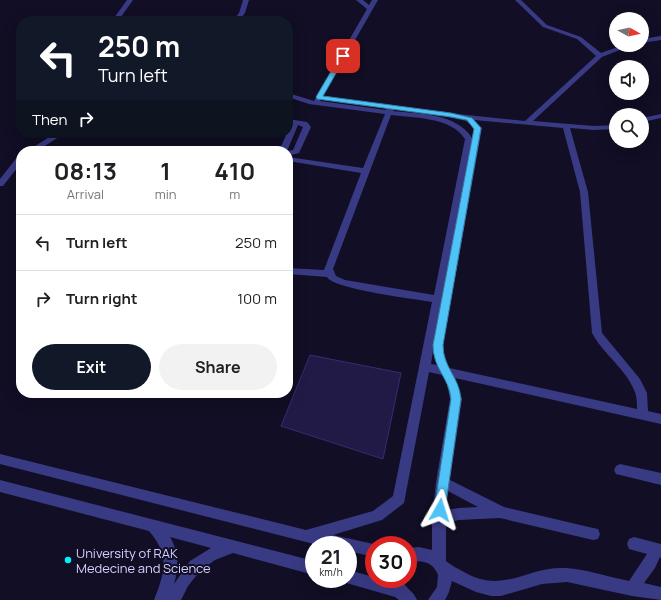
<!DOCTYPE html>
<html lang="en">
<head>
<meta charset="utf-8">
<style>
  :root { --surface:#fff; --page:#f2f2f2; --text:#202124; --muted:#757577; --line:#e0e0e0; --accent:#111827 }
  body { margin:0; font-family:Manrope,sans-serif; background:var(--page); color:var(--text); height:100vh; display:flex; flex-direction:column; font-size:15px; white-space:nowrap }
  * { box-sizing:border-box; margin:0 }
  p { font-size:13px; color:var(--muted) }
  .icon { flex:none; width:22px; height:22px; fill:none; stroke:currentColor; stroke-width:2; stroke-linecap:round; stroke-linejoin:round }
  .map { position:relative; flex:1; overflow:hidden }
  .drawer { position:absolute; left:16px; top:146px; width:277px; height:252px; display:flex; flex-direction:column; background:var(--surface); border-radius:16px; box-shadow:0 4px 16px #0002 }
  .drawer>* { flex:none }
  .guide { position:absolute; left:16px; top:16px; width:277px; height:122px; border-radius:16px; box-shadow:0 4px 16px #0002; background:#111827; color:#fff; overflow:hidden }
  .needle { width:26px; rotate:98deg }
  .controls { position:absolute; left:609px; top:12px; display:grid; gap:8px }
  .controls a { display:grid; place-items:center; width:40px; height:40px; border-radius:50%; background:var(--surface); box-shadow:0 4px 16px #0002; font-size:20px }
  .speed { position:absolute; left:305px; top:536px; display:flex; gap:8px; font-size:20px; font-weight:700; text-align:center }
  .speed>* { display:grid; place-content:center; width:52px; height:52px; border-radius:50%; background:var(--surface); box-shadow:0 4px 16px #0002; line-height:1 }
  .speed small { font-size:10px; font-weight:400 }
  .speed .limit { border:6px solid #d22; background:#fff; color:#111 }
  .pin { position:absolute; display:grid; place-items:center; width:34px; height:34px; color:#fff; margin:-17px; border-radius:8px; box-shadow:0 2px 6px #0006 }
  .me { position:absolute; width:44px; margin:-22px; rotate:6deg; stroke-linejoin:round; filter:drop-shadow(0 0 3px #0008) }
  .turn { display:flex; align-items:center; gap:14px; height:84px; padding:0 16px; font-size:18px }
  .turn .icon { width:52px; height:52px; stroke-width:2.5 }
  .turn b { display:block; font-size:28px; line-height:34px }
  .then { display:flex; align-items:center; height:38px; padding:0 16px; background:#0003; gap:8px; font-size:15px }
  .eta { display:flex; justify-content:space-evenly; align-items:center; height:68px; text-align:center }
  .eta b { font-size:24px; font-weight:700; line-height:28px }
  .primary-button { display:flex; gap:8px; margin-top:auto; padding:8px 16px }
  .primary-button a { flex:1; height:46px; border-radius:24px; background:var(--accent); color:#fff; font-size:16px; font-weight:700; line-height:46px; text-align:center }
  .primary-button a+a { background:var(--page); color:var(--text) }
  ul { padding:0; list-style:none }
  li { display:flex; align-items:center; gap:12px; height:56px; padding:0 16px; border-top:1px solid var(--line) }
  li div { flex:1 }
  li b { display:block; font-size:15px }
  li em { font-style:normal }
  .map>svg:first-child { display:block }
  .building { fill:#211a46; stroke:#362c72 }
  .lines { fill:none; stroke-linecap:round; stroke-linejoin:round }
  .minor { fill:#393a84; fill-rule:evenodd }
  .route { fill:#4fc3f7; stroke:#337fa1 }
  .poi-dot { fill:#00f2fd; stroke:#110e25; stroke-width:1.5 }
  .labels { text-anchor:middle; stroke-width:4; stroke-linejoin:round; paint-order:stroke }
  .near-poi-label { font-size:13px; fill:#d5d2ff; stroke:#110e25; text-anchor:start }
</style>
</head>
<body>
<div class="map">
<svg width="661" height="600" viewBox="0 0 661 600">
  <rect width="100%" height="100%" fill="#110e25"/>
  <path class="building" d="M 310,355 L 401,373 L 383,459 L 281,426 Z"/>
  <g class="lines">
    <path class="minor" d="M 127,0 L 133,0 L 118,21 L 112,21 Z
      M 243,0 L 249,0 L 245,13 L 239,21 L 233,21 L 239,13 Z
      M 356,0 L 363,0 L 369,5 L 372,0 L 378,0 L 320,101 L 386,110 L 388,105 L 391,105 L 395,107 L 393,111 C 420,114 456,113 472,138 L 474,128 L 466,121 L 448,117 L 448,113 L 525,121 L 596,56 L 577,39 L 543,27 L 515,0 L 521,0 L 547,25 L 581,37 L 601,53 L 623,45 L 632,45 L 602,57 L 533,121 L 594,126 L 616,125 L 616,129 L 594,130 L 570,128 L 588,192 L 602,333 L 640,379 L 647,393 L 648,411 L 661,414 L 661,424 L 455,378 L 462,399 L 450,480 L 504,507 L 593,528 L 598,529 L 600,534 L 598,539 L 593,540 L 500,518 L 459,520 L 446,523 L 446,561 C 451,565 458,569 464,572 C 504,595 526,566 566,568 C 586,569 609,577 629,581 L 647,554 L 629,549 L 627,544 L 629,539 L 634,537 L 661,544 L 661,558 L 660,557 L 655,568 L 644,583 L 661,587 L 661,600 L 632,596 L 567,582 L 542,584 L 501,596 L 491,596 L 476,592 L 452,581 L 449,592 L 445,600 L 428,600 L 437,587 L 438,575 C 433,561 421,560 408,562 L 408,548 L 419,547 L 432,550 L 432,518 L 436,482 L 450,399 L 447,384 L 442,375 L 429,372 L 404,503 L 382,520 L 333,535 L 378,545 L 374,545 L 374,557 L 348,551 L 348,545 L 318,545 L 306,542 L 0,464 L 0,454 L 306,530 L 373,511 L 393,496 L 432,302 C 415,299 333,289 327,277 L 288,274 L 288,268 L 324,270 L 361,173 L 288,161 L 288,157 L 363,168 L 385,114 L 309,104 L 288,97 L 288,93 L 314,101 L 367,9 ZM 391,115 C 415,118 451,117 465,139 L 434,295 L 345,280 L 336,276 L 333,269 ZM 474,120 L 563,128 L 580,192 L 592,333 C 603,354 626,369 634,390 C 637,396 637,403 637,409 L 449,368 L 444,354 L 443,345 L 482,128 ZM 433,351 L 437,365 L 431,364 ZM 448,491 L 478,507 L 459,508 L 446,510 Z
      M 661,36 L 661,40 L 642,43 L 642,39 Z
      M 661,114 L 661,118 L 642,122 L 642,118 Z
      M 288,119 L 307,122 L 311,127 L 299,153 L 288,156 L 288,151 L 293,150 L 303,127 L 298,125 L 287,151 L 279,151 L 291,124 L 288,123 Z
      M 56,133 L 65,133 L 37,151 L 27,151 Z
      M 18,156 L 21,156 L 21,163 L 3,186 L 0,186 L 0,179 Z
      M 620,464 L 661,473 L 661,485 L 616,474 L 614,470 L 616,466 Z
      M 0,480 L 314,561 L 314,575 L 233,553 L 215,560 L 200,571 L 188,586 L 181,600 L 154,600 C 165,572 170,555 149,531 L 0,492 ZM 170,537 L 211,548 L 190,561 L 174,584 C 179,568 179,552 170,537 Z
      M 348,570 L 374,577 L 374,579 L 389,581 L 388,579 L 402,579 C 406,590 413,590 417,600 L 399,600 L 395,597 L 343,582 L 342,579 L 348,579 Z"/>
  </g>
  <path class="route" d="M 343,54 L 346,56 L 323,96 L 451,113 L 472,118 L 481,128 L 443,345 C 443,368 459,376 461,399 L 445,510 L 444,514 L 440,516 L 435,514 L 434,510 L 451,399 C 449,377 433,369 433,345 L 474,129 L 467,120 L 451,117 L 317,99 L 316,97 L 340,56 Z"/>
  <circle class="poi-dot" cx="68" cy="560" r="4"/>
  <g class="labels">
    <g class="near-poi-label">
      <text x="76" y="558">University of RAK<tspan x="76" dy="15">Medecine and Science</tspan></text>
    </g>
  </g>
</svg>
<div class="controls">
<a><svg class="needle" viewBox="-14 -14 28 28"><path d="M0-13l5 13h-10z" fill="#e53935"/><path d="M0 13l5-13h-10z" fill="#757577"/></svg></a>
<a><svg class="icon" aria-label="sound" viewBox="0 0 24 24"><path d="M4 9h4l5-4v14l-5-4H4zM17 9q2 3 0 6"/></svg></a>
<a><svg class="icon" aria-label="search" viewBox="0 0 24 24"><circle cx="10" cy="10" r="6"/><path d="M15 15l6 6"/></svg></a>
</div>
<div class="speed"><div>21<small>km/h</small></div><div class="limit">30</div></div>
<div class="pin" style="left:343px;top:56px;background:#d93025"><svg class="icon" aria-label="arrive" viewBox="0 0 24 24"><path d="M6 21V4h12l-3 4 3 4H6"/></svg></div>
<svg class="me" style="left:440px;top:510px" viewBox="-20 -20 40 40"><path d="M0-17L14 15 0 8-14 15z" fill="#4fc3f7" stroke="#fff" stroke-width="4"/></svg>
<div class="guide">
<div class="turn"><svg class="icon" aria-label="left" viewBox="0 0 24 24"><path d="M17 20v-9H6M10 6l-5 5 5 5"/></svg><div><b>250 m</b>Turn left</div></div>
<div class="then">Then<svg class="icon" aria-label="right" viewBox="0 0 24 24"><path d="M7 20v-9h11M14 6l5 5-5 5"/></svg></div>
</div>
<section class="drawer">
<div class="eta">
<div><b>08:13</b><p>Arrival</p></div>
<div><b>1</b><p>min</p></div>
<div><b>410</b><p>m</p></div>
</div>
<ul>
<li><svg class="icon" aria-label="left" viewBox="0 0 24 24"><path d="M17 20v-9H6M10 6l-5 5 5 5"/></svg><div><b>Turn left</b></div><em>250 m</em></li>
<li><svg class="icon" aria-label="right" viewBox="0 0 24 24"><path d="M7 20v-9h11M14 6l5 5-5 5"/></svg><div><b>Turn right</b></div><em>100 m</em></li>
</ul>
<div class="primary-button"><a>Exit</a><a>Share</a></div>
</section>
</div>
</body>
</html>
